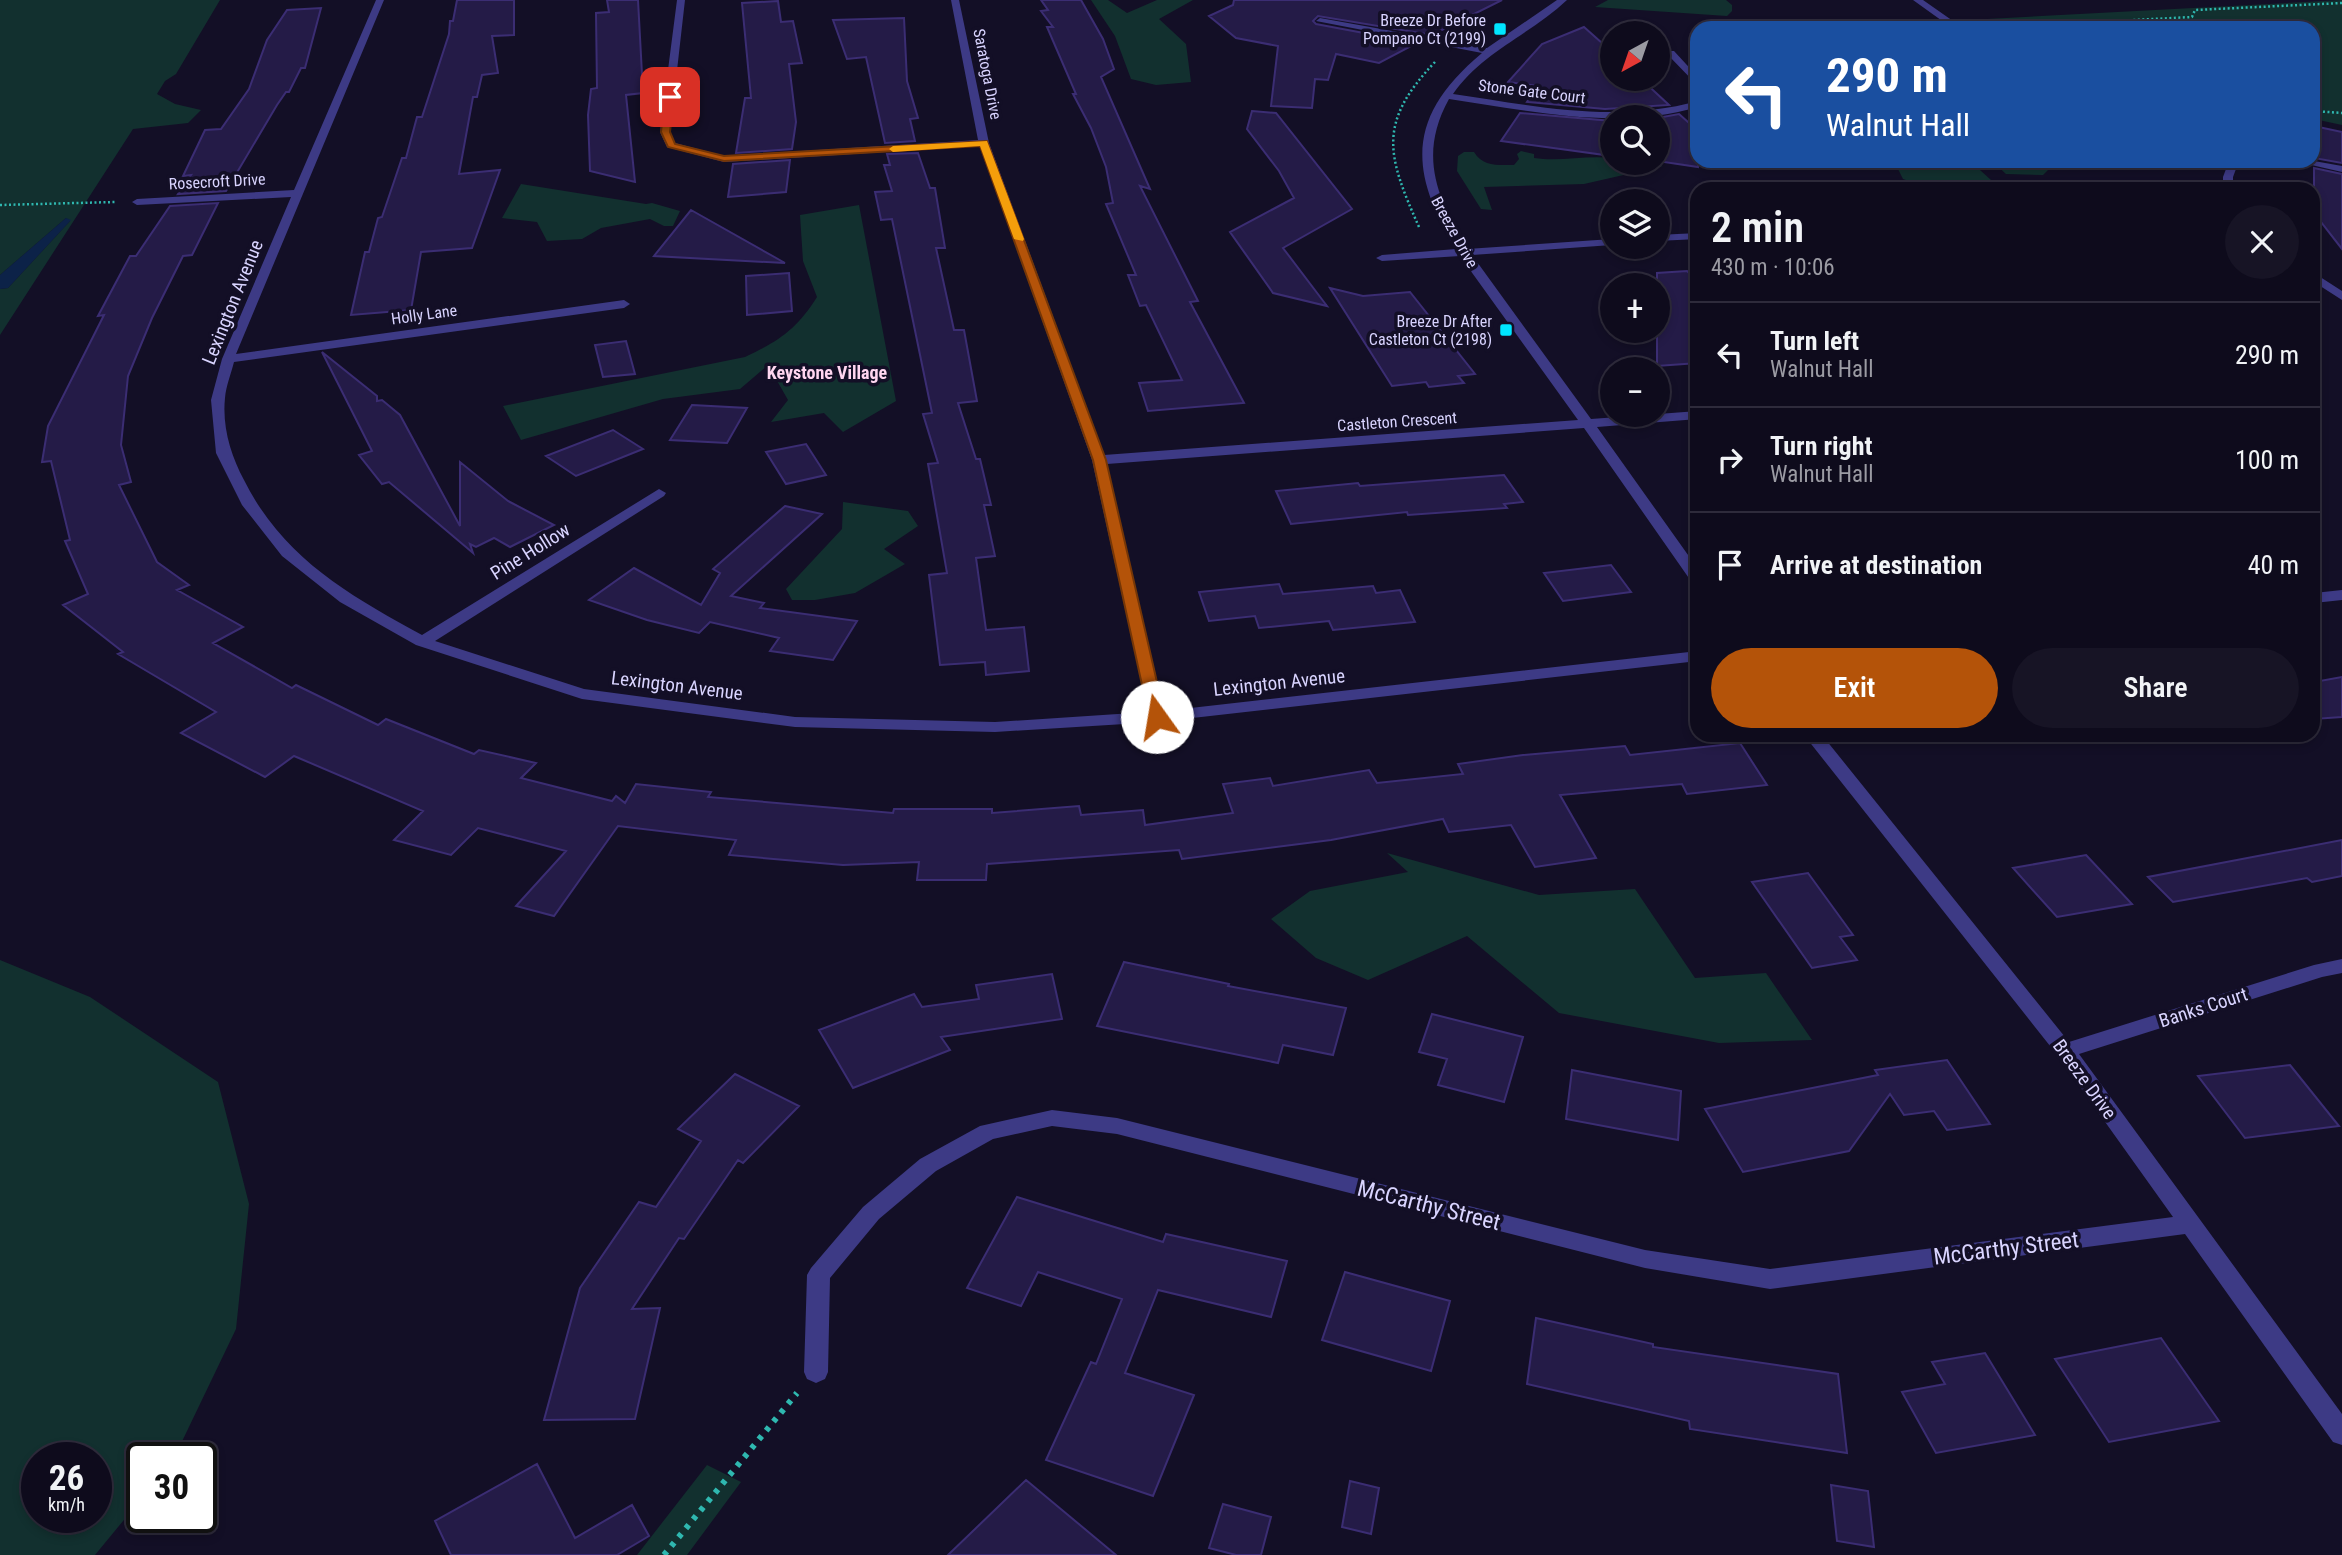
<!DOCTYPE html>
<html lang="en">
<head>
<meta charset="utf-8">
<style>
  :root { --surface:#0e0b1c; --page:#171425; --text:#f1f3f6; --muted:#9b9ba3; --line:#2e2b3b; --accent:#b45309 }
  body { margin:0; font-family:"Roboto Condensed",sans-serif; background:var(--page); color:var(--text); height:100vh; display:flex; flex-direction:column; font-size:26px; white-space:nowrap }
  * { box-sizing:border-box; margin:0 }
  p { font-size:23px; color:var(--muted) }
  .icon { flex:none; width:38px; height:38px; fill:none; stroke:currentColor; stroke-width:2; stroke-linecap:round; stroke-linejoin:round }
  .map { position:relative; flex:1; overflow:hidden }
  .sheet { position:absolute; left:1690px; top:182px; width:630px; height:560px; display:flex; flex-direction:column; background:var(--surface); border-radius:21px; box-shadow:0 4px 10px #0003,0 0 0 2px var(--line) }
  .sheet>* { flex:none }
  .banner { position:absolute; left:1690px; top:21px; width:630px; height:147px; border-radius:21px; box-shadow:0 4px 10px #0003,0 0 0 2px var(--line); background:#1a4fa0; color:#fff; overflow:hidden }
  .needle { width:46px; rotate:220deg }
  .buttons { position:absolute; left:1600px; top:21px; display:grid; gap:14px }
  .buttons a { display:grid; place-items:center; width:70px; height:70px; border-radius:50%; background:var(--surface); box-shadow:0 4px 10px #0003,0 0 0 2px var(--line); font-size:35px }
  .speed { position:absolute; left:21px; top:1442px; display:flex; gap:14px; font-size:35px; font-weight:700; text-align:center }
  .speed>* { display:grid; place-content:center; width:91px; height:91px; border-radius:50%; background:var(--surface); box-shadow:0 4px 10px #0003,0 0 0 2px var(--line); line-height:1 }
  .speed small { font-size:18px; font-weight:400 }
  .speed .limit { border:4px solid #111; border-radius:10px; background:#fff; color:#111 }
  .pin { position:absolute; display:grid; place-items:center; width:60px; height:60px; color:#fff; margin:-30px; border-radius:14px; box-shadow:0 4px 10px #0006 }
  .me { position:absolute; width:77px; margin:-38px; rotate:347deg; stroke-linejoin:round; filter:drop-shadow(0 0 5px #0008) }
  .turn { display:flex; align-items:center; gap:24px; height:147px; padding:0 21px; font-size:32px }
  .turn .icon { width:91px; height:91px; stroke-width:2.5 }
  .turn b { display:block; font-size:49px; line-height:60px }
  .round { display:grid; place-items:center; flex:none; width:74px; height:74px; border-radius:37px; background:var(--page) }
  .headline { display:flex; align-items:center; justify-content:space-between; height:119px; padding:0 21px }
  h1 { font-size:42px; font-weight:600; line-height:52px }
  .primary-button { display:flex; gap:14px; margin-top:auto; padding:14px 21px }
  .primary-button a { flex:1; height:80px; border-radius:42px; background:var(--accent); color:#fff; font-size:28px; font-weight:600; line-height:80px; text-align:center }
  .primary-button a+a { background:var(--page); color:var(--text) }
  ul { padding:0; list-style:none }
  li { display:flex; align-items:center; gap:21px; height:105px; padding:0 21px; border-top:2px solid var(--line) }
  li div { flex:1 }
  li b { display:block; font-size:26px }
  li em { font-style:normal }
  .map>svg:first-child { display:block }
  .green { fill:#12302f; fill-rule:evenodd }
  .water { fill:#0c2248 }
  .building { fill:#241b47; stroke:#3b2d73; stroke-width:2 }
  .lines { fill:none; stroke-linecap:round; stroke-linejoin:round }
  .path-far1 { stroke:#2fb8b0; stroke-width:2.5; stroke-dasharray:2 2.5; stroke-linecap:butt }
  .path { stroke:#2fb8b0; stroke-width:6; stroke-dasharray:4.5 7; stroke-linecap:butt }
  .minor { fill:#3d3a85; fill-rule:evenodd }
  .route { fill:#b45309; stroke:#753606; stroke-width:2 }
  .slow { fill:#f59e0b }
  .poi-dot { fill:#00e5ff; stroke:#130f26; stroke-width:2.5 }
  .labels { text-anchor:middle; stroke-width:7; stroke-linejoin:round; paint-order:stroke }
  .far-poi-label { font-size:16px; fill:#d9d4ff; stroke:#130f26; text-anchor:end }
  .far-street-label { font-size:16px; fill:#d9d4ff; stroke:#130f26 }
  .far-neighbourhood-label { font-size:18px; font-weight:bold; fill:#ffd6f0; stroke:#130f26 }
  .street-label { font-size:19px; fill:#d9d4ff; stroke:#130f26 }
  .near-street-label { font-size:23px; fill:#d9d4ff; stroke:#130f26 }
</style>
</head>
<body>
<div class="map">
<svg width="2342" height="1555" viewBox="0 0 2342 1555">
  <rect width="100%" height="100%" fill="#130f26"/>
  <path class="green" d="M 0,0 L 220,0 L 176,74 L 165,81 L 157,94 L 175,104 L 201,110 L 188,123 L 133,129 L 0,335 L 0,289 L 8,288 L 70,221 L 66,218 L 0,275 Z
    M 1091,0 L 1108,0 L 1127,13 L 1157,0 L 1193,0 L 1159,19 L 1186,44 L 1191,82 L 1156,85 L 1131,79 L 1115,36 Z
    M 1608,0 L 1726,0 L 1732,5 L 1732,11 L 1727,16 L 1595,7 Z
    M 2342,0 L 2342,125 L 2314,119 L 2314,28 L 1980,28 L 1968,20 Z
    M 1521,151 L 1534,154 L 1534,158 C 1560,162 1586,155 1612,158 L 1612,163 L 1647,163 L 1663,166 L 1584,184 L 1484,187 L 1492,210 L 1481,209 L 1457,171 L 1458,156 L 1464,152 L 1474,152 C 1483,167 1498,165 1514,165 L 1519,159 L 1517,154 Z
    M 1894,161 L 1970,161 L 2001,189 L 1933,189 L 1903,179 Z
    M 1992,161 L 2031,161 L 2049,169 L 2043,175 L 2006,174 Z
    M 521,184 L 646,204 L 652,203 L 680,211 L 673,226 L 664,226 L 650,219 L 601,228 L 582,239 L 547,241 L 537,222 L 502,218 Z
    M 859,205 L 896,401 L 843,432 L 824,413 L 771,422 L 788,400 L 768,365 L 740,389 L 663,399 L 521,440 L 503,406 L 745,357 C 779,341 797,329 817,297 L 803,261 L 800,215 Z
    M 843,502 L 908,511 L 918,526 L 884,549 L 905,564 L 855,593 L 815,600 L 792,600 L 786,589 L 842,529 Z
    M 1387,853 L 1539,895 L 1635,889 L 1695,978 L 1766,973 L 1812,1040 L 1719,1043 L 1559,1013 L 1467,936 L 1368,980 L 1316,958 L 1271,919 L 1310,891 L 1408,872 Z
    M 0,960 L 90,997 L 218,1082 L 249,1204 L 236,1329 L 175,1456 L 142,1458 L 142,1498 L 95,1555 L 0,1555 ZM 37,1458 L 96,1458 L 96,1517 L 37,1517 Z
    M 707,1465 L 741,1482 L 687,1555 L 637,1555 Z"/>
  <path class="water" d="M 66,218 L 71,220 L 8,288 L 0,289 L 0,275 Z"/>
  <path class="building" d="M 457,0 L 514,0 L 514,35 L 492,36 L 498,73 L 482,75 L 477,97 L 473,97 L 459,174 L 500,170 L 472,248 L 421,252 L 411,310 L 351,315 L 365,252 L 369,252 L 378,218 L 382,217 L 402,158 L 406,158 L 417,117 L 422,117 L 449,34 L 450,21 L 453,21 Z
    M 607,0 L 638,0 L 643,93 L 626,95 L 635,182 L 590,171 L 588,115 L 591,89 L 597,88 L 596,13 L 609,12 Z
    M 1041,0 L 1081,0 L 1103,39 L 1114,69 L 1101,77 L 1150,189 L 1140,186 L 1198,301 L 1190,302 L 1244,403 L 1148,411 L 1139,383 L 1182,380 L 1146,305 L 1140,306 L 1128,275 L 1136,275 L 1106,204 L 1113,203 L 1106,167 L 1091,128 L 1073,94 L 1076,94 L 1047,27 L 1053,27 L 1041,11 L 1048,10 Z
    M 1234,0 L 1502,0 L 1432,35 L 1318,16 L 1313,21 L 1316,24 L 1417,43 L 1379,63 L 1336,54 L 1328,80 L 1315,79 L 1312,108 L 1271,106 L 1278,46 L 1236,38 L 1209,16 L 1233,5 Z
    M 778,1 L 781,22 L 793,21 L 802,63 L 789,64 L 796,122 L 792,149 L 736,153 L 745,98 L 751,98 L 742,3 Z
    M 321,8 L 305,68 L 301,68 L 289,92 L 286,92 L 277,105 L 226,191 L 178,194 L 191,175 L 183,176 L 205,130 L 221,129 L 249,89 L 267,40 L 287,10 Z
    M 904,18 L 907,81 L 918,118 L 910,119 L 915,141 L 885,143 L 866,57 L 847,59 L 833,20 Z
    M 1584,27 L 1612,52 L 1612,79 L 1641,79 L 1669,105 L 1605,109 L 1527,102 L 1538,86 L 1508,82 L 1542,44 Z
    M 1252,111 L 1276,113 L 1352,209 L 1283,248 L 1327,306 L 1273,293 L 1230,232 L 1294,198 L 1279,171 L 1247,129 Z
    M 1520,113 L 1612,121 L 1612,156 L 1501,141 Z
    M 1679,114 L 1698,131 L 1698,167 L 1657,161 L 1657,118 Z
    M 2314,126 L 2342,132 L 2342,163 L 2314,158 Z
    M 918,153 L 930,188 L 935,188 L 945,248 L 936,248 L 954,330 L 964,330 L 977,401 L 958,403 L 976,459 L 980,459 L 991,505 L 984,505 L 995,556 L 976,558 L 986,630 L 1024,627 L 1029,671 L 986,675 L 985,662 L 940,665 L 929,575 L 947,573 L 928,464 L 938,463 L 923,414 L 932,413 L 892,219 L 881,220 L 875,192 L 892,191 L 884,165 L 890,165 L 887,154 Z
    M 790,160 L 786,192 L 728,197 L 733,164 Z
    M 2314,168 L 2342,174 L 2342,249 L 2314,213 Z
    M 218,203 L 192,255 L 183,256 L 152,318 L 128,376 L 121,445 L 131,482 L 119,485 L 157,562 L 189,585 L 177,590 L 243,627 L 213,643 L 292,688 L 296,685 L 378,725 L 386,719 L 474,754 L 479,750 L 536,763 L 521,778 L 612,801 L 616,796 L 625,803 L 636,784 L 711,792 L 708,797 L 893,813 L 894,809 L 992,809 L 992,813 L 1079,806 L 1081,815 L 1143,810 L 1145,825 L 1233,813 L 1223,784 L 1270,778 L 1273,786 L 1369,770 L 1377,783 L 1463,774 L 1458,764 L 1523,755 L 1625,746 L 1630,755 L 1740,743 L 1767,785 L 1687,794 L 1682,784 L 1560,795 L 1596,858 L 1535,867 L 1511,825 L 1449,832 L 1443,819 L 1331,840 L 1182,859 L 1179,850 L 987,864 L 986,880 L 917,880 L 919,862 L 843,865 L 729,855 L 736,840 L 618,826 L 554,916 L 516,906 L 566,851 L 478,828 L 451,855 L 394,840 L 423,811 L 294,756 L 265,777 L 181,733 L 216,712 L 118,654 L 123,652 L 63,605 L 88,594 L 65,541 L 70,540 L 51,461 L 42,462 L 48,426 L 104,315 L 98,316 L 130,256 L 136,256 L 170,206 Z
    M 691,210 L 785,263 L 654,256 Z
    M 1687,271 L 1698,282 L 1698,363 L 1657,366 L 1657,273 Z
    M 789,273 L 792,311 L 747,315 L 746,276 Z
    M 1330,288 L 1363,296 L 1410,292 L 1475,374 L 1458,376 L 1464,383 L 1429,387 L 1426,382 L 1392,386 Z
    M 626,341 L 635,374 L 603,377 L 595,345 Z
    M 322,352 L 377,396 L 377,401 L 382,400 L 400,415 L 460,526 L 460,462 L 508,501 L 554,525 L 510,547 L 494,538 L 476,547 L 470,544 L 473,553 L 389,482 L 382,484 L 359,455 L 372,451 Z
    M 692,405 L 747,408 L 727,443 L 670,440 Z
    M 613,430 L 643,449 L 576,476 L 546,456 Z
    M 806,444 L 826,475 L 786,484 L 766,452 Z
    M 1504,475 L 1523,502 L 1504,504 L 1507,508 L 1408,515 L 1407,512 L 1291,524 L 1276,491 L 1358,483 L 1360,486 Z
    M 785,506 L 822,514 L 731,596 L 764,603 L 760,608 L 857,621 L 833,660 L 770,651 L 779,638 L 710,622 L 699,633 L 647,620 L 589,600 L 634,568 L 701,605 L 720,573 L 713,569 Z
    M 1611,565 L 1631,592 L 1563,601 L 1544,573 Z
    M 1279,584 L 1283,594 L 1373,586 L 1376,593 L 1400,590 L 1415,622 L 1333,630 L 1329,621 L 1259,628 L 1255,616 L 1209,621 L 1199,592 Z
    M 2342,677 L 2342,717 L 2314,719 L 2314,682 Z
    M 2342,840 L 2342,876 L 2312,882 L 2307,878 L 2173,902 L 2148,877 Z
    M 2086,855 L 2132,904 L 2057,917 L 2013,868 Z
    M 1808,873 L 1853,935 L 1840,937 L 1857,960 L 1812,968 L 1752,882 Z
    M 1124,962 L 1229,984 L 1228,986 L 1346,1008 L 1333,1055 L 1283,1045 L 1278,1063 L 1097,1026 Z
    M 1052,974 L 1062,1019 L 941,1037 L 950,1050 L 853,1088 L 819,1030 L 914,994 L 922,1007 L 979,999 L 976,985 Z
    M 1432,1014 L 1523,1037 L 1504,1102 L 1438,1085 L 1447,1059 L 1419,1052 Z
    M 1947,1060 L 1990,1124 L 1947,1130 L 1934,1111 L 1904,1115 L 1890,1094 L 1849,1151 L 1743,1172 L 1705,1109 L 1878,1075 L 1875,1070 Z
    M 2290,1065 L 2339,1126 L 2245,1138 L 2198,1076 Z
    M 1572,1070 L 1681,1091 L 1678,1140 L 1566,1119 Z
    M 735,1074 L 799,1106 L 743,1163 L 738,1160 L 684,1239 L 679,1238 L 632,1309 L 660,1308 L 635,1419 L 544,1420 L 580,1288 L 639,1202 L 656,1207 L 701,1141 L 678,1129 Z
    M 1017,1197 L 1163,1242 L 1166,1234 L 1287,1261 L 1271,1317 L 1158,1290 L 1125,1373 L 1194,1395 L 1153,1496 L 1046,1460 L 1091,1362 L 1096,1364 L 1122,1299 L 1038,1272 L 1021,1306 L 967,1288 Z
    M 1345,1272 L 1450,1301 L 1431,1371 L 1322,1340 Z
    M 1536,1318 L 1653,1344 L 1653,1347 L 1838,1374 L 1847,1453 L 1690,1429 L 1689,1421 L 1527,1384 Z
    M 2161,1338 L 2219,1421 L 2109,1442 L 2055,1359 Z
    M 1985,1353 L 2035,1435 L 1936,1453 L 1902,1392 L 1945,1384 L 1932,1362 Z
    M 537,1464 L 575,1538 L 632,1505 L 649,1536 L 617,1555 L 451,1555 L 435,1521 Z
    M 1026,1480 L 1116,1555 L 948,1555 Z
    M 1350,1481 L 1379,1488 L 1371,1534 L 1342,1527 Z
    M 1831,1485 L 1868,1491 L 1874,1547 L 1837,1541 Z
    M 1223,1504 L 1271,1517 L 1261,1555 L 1236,1555 L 1209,1548 Z"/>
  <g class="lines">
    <path class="path-far1" d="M 2030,28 L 2079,26
      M 2087,28 L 2079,26 L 2114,21 L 2192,17 L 2195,10 L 2342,3
      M 2314,111 L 2342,113
      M 0,205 L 115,202
      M 1419,227 C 1387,155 1377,123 1435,62"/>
    <path class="path" d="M 664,1555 L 797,1393"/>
    <path class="minor" d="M 376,0 L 384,0 L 236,354 L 624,300 L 630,304 L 624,308 L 234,362 C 231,374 226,386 225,398 C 222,427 231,456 244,480 C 283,558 349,595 422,635 L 659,489 L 666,493 L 664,496 L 435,641 L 584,689 L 795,717 L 995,722 L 1148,712 L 1092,460 L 980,146 L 724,162 L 667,147 L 660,132 L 677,0 L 685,0 L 670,132 L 675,143 L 724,156 L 978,140 L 951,0 L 959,0 L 989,143 L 1104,455 L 1578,420 L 1460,256 L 1382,261 L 1376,258 L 1382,255 L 1456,249 C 1407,169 1408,115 1482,53 L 1316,21 L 1320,18 L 1487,48 L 1557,0 L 1567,0 C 1531,34 1482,52 1453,94 C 1536,106 1614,124 1698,101 L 1698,107 C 1616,131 1532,111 1449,99 C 1418,155 1437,198 1467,249 L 1612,239 L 1612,245 L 1472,255 L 1591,419 L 1698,411 L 1698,419 L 1597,427 L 1698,569 L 1698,585 L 1693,584 L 1584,428 L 1107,464 L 1164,711 L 1698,651 L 1698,661 L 1157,722 L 995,732 L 795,727 L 582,699 L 416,645 L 340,602 L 282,556 L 242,505 L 216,453 L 211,400 L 222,359 L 291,197 L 137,205 L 132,202 L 137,199 L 294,190 Z
      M 1913,0 L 1923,0 L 1963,28 L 1952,28 Z
      M 1668,51 L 1674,51 L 1698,77 L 1698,86 L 1668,55 Z
      M 2229,161 L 2239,161 L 2233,177 L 2233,189 L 2223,189 L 2223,177 Z
      M 2294,161 L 2314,161 L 2342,166 L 2342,172 Z
      M 1698,233 L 1698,239 L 1657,241 L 1657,235 Z
      M 2314,273 L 2342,291 L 2342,300 L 2314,282 Z
      M 2342,590 L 2342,600 L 2314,603 L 2314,593 Z
      M 1804,735 L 1822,735 L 2069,1042 L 2314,965 L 2342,959 L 2342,973 L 2322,977 L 2079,1054 L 2342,1414 L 2342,1445 L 2333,1442 L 2185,1234 L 1770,1289 L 1645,1268 L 1117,1134 L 1052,1126 L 993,1139 L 936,1171 L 879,1219 L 830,1278 L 828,1372 L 825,1379 L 816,1383 L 807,1379 L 804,1372 L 807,1275 L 811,1268 L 863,1207 L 920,1159 L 980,1126 L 1052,1110 L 1117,1118 L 1645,1250 L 1770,1269 L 2173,1217 L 2058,1056 Z"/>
  </g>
  <path class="route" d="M 670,94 L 674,97 L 670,132 L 675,144 L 724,156 L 987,141 L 1106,460 L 1165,717 L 1163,720 L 1152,720 L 1149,717 L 1093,460 L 980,146 L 724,161 L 668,147 L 661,132 L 665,97 Z"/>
  <path class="slow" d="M 987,141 L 1024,239 L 1023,241 L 1014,239 L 980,146 L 893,152 L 889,149 L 893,146 Z"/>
  <g class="poi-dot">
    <rect x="1493" y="22" width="14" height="14" rx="3.5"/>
    <rect x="1499" y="323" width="14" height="14" rx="3.5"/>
  </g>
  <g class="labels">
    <g class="far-poi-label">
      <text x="1486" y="26">Breeze Dr Before<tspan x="1486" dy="18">Pompano Ct (2199)</tspan></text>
      <text x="1492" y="327">Breeze Dr After<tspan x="1492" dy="18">Castleton Ct (2198)</tspan></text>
    </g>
    <g class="far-street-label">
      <text transform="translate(988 74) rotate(79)" y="6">Saratoga Drive</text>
      <text transform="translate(1532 91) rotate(7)" y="6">Stone Gate Court</text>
      <text transform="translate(217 181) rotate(-3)" y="6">Rosecroft Drive</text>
      <text transform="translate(1455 232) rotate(61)" y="6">Breeze Drive</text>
      <text transform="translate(424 314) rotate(-8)" y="6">Holly Lane</text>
      <text transform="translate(1397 421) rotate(-4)" y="6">Castleton Crescent</text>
    </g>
    <g class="far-neighbourhood-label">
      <text x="827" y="379">Keystone Village</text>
    </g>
    <g class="street-label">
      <text transform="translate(232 302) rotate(-68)" y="7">Lexington Avenue</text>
      <text transform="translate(530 551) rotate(-32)" y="7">Pine Hollow</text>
      <text transform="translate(1279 682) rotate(-6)" y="7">Lexington Avenue</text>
      <text transform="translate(677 685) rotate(7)" y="7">Lexington Avenue</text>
      <text transform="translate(2203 1007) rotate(-18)" y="7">Banks Court</text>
      <text transform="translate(2085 1079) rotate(54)" y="7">Breeze Drive</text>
    </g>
    <g class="near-street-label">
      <text transform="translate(1429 1205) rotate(14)" y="8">McCarthy Street</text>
      <text transform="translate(2006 1248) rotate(-7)" y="8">McCarthy Street</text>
    </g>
  </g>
</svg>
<div class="buttons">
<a><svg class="needle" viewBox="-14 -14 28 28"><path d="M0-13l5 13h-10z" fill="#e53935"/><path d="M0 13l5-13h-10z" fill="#9b9ba3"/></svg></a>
<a><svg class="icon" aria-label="search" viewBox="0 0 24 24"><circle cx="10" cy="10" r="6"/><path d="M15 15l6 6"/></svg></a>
<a><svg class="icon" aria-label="layers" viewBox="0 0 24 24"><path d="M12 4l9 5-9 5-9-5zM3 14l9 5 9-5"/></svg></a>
<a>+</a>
<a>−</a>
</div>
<div class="speed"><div>26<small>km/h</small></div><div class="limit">30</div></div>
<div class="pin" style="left:670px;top:97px;background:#d93025"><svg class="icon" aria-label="arrive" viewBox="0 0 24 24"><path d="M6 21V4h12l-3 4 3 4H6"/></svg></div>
<svg class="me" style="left:1157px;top:717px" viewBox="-20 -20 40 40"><circle r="19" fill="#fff"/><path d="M0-13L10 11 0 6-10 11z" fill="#b45309"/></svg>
<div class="banner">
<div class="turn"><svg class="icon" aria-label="left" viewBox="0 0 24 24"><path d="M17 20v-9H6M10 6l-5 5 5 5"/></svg><div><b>290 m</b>Walnut Hall</div></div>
</div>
<section class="sheet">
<div class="headline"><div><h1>2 min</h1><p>430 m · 10:06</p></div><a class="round"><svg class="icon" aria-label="close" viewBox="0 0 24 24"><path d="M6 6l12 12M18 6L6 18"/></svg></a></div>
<ul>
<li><svg class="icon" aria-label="left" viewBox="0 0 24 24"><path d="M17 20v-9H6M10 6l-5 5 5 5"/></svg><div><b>Turn left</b><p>Walnut Hall</p></div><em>290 m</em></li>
<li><svg class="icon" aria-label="right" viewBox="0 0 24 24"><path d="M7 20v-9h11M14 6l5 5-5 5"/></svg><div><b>Turn right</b><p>Walnut Hall</p></div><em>100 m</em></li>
<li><svg class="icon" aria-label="arrive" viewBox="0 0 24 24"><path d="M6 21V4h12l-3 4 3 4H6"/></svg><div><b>Arrive at destination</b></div><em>40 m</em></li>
</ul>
<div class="primary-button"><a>Exit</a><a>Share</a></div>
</section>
</div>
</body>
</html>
